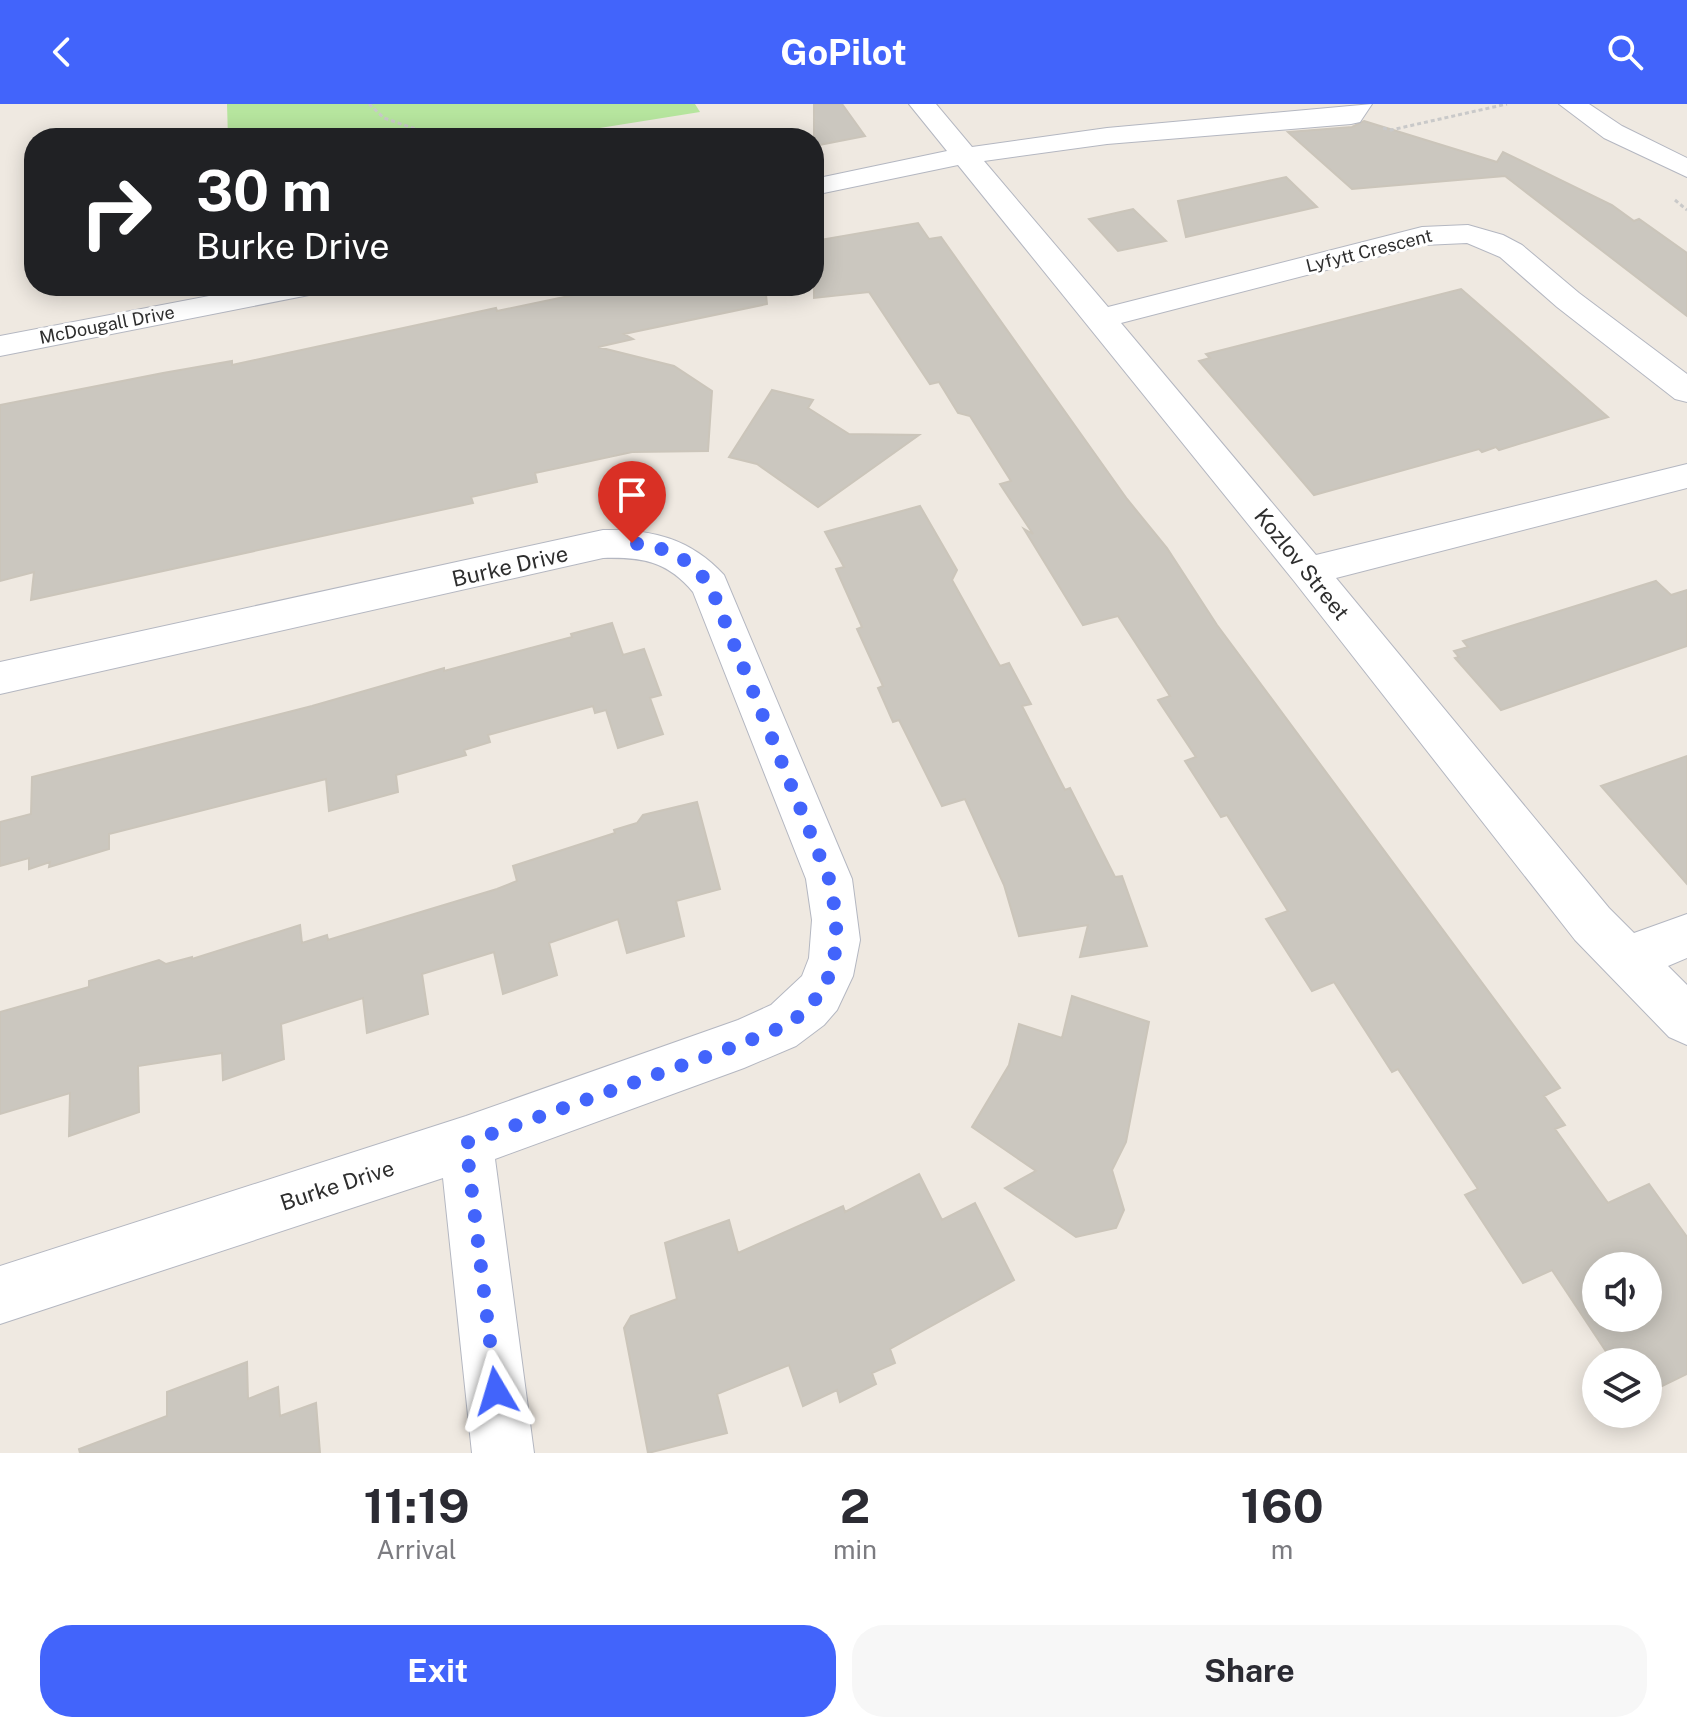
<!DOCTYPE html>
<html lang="en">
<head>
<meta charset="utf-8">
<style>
  :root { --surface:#fff; --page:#f7f7f7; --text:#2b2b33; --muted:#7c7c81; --accent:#4264fb }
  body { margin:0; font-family:"Public Sans",sans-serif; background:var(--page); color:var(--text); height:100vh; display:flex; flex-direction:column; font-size:30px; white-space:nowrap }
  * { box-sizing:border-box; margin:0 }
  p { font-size:26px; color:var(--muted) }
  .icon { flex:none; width:44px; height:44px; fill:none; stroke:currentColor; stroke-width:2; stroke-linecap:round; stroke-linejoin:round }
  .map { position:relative; height:1349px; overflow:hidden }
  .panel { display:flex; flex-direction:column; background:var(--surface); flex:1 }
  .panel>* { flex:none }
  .hud { position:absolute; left:24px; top:24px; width:800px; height:168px; border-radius:32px; box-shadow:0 4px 20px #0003; background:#202124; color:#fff; overflow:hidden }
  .buttons { position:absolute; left:1582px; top:1148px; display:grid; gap:16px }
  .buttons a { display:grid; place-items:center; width:80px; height:80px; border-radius:50%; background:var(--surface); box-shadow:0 4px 20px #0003; font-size:40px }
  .pin { position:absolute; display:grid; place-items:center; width:68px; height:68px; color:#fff; margin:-82px -34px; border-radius:50% 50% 50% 0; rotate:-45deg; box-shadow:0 0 8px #0007 }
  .pin .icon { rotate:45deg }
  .me { position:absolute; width:88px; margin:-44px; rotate:353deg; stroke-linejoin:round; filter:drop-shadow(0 0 6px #0008) }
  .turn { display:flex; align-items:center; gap:28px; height:168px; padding:0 40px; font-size:36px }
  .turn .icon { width:104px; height:104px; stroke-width:2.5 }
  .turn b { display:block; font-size:56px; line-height:68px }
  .eta { display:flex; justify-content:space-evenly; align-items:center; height:136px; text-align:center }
  .eta b { font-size:48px; font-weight:700; line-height:56px }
  .primary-button { display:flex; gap:16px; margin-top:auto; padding:16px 40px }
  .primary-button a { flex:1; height:92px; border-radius:32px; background:var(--accent); color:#fff; font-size:32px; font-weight:700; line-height:92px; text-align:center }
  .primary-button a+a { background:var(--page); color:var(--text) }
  header { display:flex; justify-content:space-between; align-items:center; height:104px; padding:0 40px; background:var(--accent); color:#fff; font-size:36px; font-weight:700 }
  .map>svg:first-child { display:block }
  .green { fill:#b6e59e }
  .building { fill:#cbc7bf; stroke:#cbc5ba; stroke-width:2; fill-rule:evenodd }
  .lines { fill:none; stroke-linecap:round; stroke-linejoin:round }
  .minor-casing { stroke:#b4b7c1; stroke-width:2 }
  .path { stroke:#c9c9c9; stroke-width:3; stroke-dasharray:4 3; stroke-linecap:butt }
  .minor { fill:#fff; fill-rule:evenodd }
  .route { stroke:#4264fb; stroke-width:14; stroke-dasharray:0 25.2 }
  .labels { text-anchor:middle; stroke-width:6; stroke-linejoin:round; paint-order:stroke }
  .far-street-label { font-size:18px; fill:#2e2e2e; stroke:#fff }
  .street-label { font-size:22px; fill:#2e2e2e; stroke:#fff }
</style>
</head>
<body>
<header><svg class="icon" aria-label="back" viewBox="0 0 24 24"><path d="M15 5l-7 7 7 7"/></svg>GoPilot<svg class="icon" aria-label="search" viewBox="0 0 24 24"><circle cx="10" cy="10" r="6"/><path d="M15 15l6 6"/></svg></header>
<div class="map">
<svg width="1687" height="1349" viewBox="0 0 1687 1349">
  <rect width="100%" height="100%" fill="#efe9e1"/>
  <path class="green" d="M 227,0 L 695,0 L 700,8 L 537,34 L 228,34 Z"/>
  <path class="building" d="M 814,0 L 842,0 L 865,32 L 814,42 Z
    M 1364,17 L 1497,58 L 1503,48 L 1612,101 L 1634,117 L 1639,115 L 1687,149 L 1687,212 L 1505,72 L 1352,85 L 1288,28 L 1352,23 Z
    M 1286,73 L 1317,103 L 1186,133 L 1178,97 Z
    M 1133,105 L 1166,137 L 1118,147 L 1089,115 Z
    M 918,119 L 929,135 L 941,133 L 1127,395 L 1167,444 L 1217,521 L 1560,984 L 1544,992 L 1565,1021 L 1555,1025 L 1608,1099 L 1649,1080 L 1687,1133 L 1687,1270 L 1648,1289 L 1648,1258 L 1613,1258 L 1552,1166 L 1523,1179 L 1465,1091 L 1478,1085 L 1398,965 L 1392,968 L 1334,878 L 1312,887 L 1266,815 L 1288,807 L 1227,711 L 1221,713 L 1185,657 L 1196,653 L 1158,596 L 1170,592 L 1118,512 L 1083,521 L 1024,425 L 1033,430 L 1000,380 L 1011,377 L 970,312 L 958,309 L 939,278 L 930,280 L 869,188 L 814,194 L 814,137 ZM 1596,1162 L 1648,1162 L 1648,1214 L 1596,1214 Z
    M 586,182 L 765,182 L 767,200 L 624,230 L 633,235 L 598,243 L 674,262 L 712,287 L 708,347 L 632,348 L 535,369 L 537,378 L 471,393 L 473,399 L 31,496 L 34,468 L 0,477 L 0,301 L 163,269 L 232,257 L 232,261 L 496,204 L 497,207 L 588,188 Z
    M 1461,185 L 1608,313 L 1499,346 L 1496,343 L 1482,348 L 1479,345 L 1314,391 L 1199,257 L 1210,254 L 1206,250 Z
    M 772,286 L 813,296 L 808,304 L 849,330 L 919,331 L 818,403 L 757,360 L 729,353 Z
    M 920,402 L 957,466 L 952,476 L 1000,562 L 1009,559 L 1031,600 L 1022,602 L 1065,686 L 1070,684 L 1115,773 L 1122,772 L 1147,842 L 1080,853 L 1088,821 L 1019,832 L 1004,781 L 965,695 L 942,702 L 899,616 L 893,618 L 878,584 L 883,582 L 857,525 L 862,523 L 836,465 L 844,463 L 825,428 Z
    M 1656,477 L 1671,491 L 1687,486 L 1687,542 L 1501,606 L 1455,554 L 1459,553 L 1454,547 L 1468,543 L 1463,537 Z
    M 612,519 L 623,551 L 644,545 L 661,591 L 650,594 L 663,630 L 618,644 L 606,606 L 595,609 L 593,602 L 488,631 L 490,638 L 464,646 L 466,651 L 396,671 L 398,688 L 329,707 L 326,675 L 109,730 L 109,745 L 49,763 L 50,758 L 29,765 L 29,754 L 0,762 L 0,718 L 31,710 L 32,673 L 312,602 L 444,564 L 444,567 L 572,533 L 571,530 Z
    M 1687,652 L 1687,780 L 1601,682 Z
    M 697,698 L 720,785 L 676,797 L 684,832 L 627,849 L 618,815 L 549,839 L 557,871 L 503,890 L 494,848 L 422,870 L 428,910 L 367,929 L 363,894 L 281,920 L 284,955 L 223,976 L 222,949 L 138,962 L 139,1008 L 69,1032 L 70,989 L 0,1010 L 0,908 L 89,883 L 89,877 L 159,856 L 166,860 L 192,853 L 192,855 L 300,821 L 302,839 L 327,831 L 328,836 L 497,785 L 517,777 L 513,762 L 615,729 L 614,726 L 637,719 L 643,711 Z
    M 1072,892 L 1149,918 L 1126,1038 L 1112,1066 L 1124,1106 L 1116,1124 L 1076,1133 L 1005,1084 L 1036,1067 L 972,1023 L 1009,961 L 1019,920 L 1062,934 Z
    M 919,1070 L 942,1116 L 975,1099 L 1014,1176 L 890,1245 L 895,1259 L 872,1269 L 876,1280 L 840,1298 L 837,1286 L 803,1302 L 789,1261 L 717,1290 L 727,1329 L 648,1349 L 624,1224 L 631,1212 L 677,1195 L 665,1139 L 729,1116 L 738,1149 L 843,1102 L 845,1108 Z
    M 247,1258 L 248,1295 L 278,1283 L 280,1312 L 316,1299 L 320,1349 L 80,1349 L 79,1345 L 167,1312 L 167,1288 Z"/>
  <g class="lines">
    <defs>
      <path id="minor" d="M 909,0 L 936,0 L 972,43 L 1107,24 L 1372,0 L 1360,18 L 1351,20 L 1107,40 L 984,57 L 1108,203 L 1422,123 L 1468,121 L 1503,131 L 1522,141 L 1579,189 L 1687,270 L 1687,298 L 1675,295 L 1557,203 L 1500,153 L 1467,139 L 1423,141 L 1121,219 L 1316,451 L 1687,360 L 1687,384 L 1336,474 L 1609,804 L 1634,829 L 1687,810 L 1687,854 L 1668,862 L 1687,881 L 1687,941 L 1669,933 L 1575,836 L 1294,477 L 958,61 L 814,91 L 814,75 L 947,47 Z
        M 1559,0 L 1589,0 L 1622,22 L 1687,54 L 1687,73 L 1604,34 Z
        M 261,182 L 324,182 L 320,189 L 309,191 L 0,252 L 0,232 Z
        M 603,426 C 651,425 690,434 724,471 L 852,775 L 860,836 L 853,872 L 837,906 L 824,921 L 796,942 L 744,964 L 495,1055 L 534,1349 L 472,1349 L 443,1074 L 0,1220 L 0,1162 L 466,1012 L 738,916 L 771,901 L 802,872 L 809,854 L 812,816 L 806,775 L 693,488 C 667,457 642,453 603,454 L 0,590 L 0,558 Z"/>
    </defs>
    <use href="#minor" class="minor-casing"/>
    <path class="path" d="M 369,0 L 384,14 L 441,34
      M 1383,24 L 1391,26 L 1507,0
      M 1675,96 L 1687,106"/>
    <use href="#minor" class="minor"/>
  </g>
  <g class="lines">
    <path class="route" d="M 496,1287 L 466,1039 L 744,939 C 758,932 776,927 789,919 C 842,884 842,831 829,775 L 710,481 C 686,452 669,444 632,439"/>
  </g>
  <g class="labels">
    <g class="far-street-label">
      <text transform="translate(1369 147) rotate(-14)" y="6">Lyfytt Crescent</text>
      <text transform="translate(107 221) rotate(-11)" y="6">McDougall Drive</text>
    </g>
    <g class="street-label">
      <text transform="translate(1302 460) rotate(51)" y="8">Kozlov Street</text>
      <text transform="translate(510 462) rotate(-13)" y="8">Burke Drive</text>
      <text transform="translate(337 1081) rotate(-18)" y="8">Burke Drive</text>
    </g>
  </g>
</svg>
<div class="buttons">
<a><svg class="icon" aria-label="sound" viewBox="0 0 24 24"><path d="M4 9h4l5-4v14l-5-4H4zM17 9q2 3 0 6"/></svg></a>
<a><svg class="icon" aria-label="layers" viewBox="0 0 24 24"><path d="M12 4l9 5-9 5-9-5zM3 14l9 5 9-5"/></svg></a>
</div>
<div class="pin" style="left:632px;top:439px;background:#d93025"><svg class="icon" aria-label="arrive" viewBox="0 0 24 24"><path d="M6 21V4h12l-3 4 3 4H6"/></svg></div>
<svg class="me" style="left:496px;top:1287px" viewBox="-20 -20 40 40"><path d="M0-17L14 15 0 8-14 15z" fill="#4264fb" stroke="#fff" stroke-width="4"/></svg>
<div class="hud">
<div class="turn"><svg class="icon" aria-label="right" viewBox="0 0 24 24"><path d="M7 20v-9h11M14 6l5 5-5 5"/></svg><div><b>30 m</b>Burke Drive</div></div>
</div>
</div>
<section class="panel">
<div class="eta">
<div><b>11:19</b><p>Arrival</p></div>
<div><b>2</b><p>min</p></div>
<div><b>160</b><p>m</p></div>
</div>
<div class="primary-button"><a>Exit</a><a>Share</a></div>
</section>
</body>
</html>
